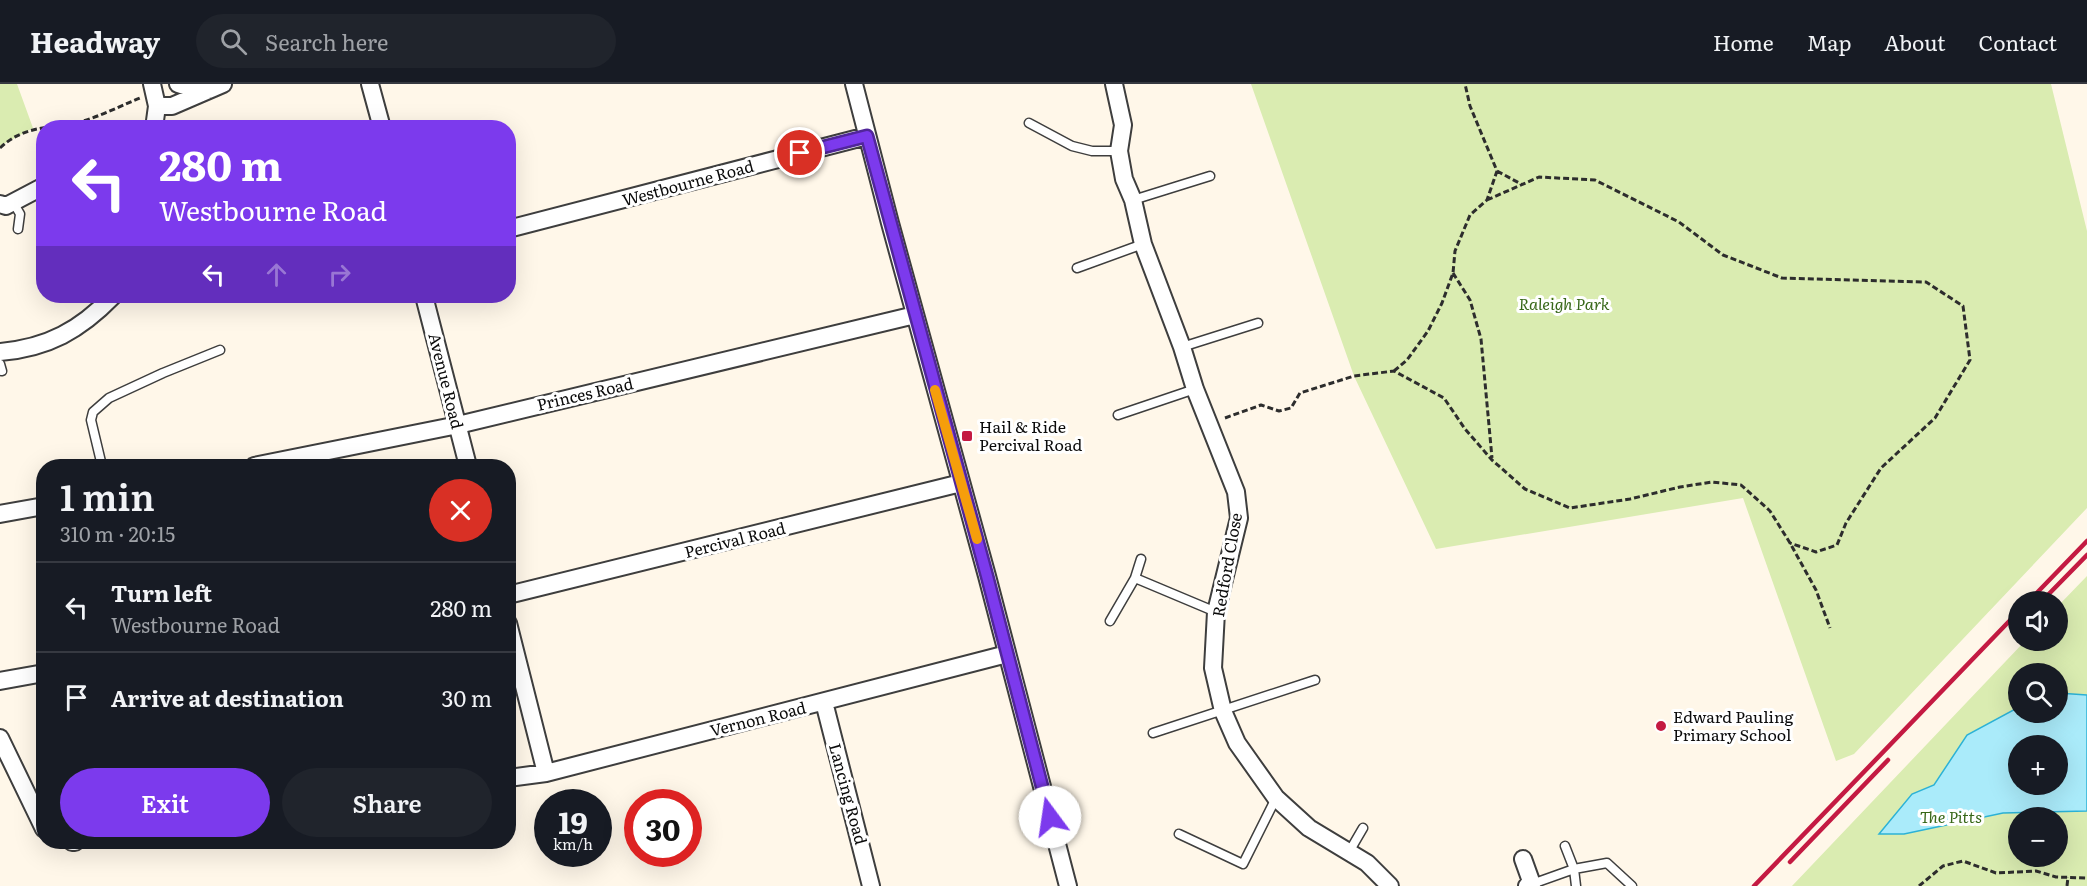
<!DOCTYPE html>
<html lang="en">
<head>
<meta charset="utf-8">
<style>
  :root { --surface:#171b24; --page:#20242c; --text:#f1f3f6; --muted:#9ea1a6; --line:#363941; --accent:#7c3aed }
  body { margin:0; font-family:Literata,serif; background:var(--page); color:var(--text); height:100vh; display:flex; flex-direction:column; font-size:22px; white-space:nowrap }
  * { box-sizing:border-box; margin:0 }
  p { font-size:20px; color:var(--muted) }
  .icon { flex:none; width:33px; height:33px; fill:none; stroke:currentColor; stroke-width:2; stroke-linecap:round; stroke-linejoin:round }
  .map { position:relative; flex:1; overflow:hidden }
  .drawer { position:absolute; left:36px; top:375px; width:480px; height:390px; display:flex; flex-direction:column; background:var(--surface); border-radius:24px; box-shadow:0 6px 24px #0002 }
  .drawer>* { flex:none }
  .banner { position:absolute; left:36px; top:36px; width:480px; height:183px; border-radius:24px; box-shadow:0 6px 24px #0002; background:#7c3aed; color:#fff; overflow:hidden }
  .controls { position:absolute; left:2008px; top:507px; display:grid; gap:12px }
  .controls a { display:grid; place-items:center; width:60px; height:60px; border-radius:50%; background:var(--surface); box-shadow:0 6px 24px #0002; font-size:30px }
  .speed { position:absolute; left:534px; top:705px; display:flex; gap:12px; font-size:30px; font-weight:700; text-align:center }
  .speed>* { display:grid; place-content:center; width:78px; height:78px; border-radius:50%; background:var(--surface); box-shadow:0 6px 24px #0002; line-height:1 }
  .speed small { font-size:15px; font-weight:400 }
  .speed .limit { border:9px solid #d22; background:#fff; color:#111 }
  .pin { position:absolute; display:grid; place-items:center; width:51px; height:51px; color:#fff; margin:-26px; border:3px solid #fff; border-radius:50%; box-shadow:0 2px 6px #0007 }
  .me { position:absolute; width:66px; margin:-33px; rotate:346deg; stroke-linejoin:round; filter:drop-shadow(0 0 4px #0008) }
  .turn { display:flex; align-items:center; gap:21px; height:126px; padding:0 24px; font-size:27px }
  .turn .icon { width:78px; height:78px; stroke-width:2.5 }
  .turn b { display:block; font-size:42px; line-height:51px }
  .lanes { display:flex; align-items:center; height:57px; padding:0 24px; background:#0003; justify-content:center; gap:30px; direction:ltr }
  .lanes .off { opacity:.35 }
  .round { display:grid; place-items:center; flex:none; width:63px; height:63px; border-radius:32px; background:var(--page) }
  .head { display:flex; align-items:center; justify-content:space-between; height:102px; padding:0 24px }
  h1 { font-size:36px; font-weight:600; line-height:45px }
  .button { display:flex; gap:12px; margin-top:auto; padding:12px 24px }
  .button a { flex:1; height:69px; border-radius:36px; background:var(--accent); color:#fff; font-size:24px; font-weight:600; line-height:69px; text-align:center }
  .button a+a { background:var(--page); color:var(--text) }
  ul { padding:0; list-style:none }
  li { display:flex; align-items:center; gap:18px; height:90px; padding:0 24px; border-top:2px solid var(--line) }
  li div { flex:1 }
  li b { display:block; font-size:22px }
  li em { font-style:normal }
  header { display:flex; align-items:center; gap:36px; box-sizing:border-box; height:84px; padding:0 30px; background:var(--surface); border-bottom:2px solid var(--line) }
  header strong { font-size:28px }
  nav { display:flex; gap:33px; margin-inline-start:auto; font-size:21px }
  .search { width:420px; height:54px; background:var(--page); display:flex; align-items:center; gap:15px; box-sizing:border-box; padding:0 21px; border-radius:33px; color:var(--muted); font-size:22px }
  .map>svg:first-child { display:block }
  .green { fill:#daecb1; fill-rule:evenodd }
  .water { fill:#aaebfa; stroke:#2cb2d6; stroke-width:1.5; fill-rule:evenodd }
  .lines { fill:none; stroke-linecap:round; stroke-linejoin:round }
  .service-casing { stroke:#3e3e3e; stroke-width:11 }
  .minor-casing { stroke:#3e3e3e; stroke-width:20 }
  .path { stroke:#2d2d2d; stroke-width:3; stroke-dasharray:6 3; stroke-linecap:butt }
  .service { stroke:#fff; stroke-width:8 }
  .minor { stroke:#fff; stroke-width:16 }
  .rail { stroke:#c41a42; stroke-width:4.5 }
  .route-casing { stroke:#51269a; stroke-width:15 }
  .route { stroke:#7c3aed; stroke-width:10 }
  .slow { stroke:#f59e0b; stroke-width:10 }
  .poi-dot { fill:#c41a42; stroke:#fff; stroke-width:2 }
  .labels { text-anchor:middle; stroke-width:6; stroke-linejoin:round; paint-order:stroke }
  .street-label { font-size:16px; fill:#0b0b0b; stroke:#fff }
  .park-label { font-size:16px; font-style:italic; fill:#376718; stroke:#fff }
  .poi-label { font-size:16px; fill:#0b0b0b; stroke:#fff; text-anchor:start }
</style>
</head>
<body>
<header>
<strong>Headway</strong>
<div class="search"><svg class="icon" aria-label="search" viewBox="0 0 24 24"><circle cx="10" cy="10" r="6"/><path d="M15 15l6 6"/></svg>Search here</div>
<nav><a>Home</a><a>Map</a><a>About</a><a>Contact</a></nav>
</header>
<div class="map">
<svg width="2087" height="802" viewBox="0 0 2087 802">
  <rect width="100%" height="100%" fill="#fff7e9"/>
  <path class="green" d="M 0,0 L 17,0 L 33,44 L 0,62 Z
    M 1251,0 L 2051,0 L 2087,147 L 2087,424 L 1854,670 L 1836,677 L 1743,414 L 1436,465 L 1354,292 Z
    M 2087,492 L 2087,802 L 1792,802 L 2025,557 L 2058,556 L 2058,522 ZM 2019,590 L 2058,590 L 2058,628 L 2019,628 ZM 2019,662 L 2058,662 L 2058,700 L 2019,700 ZM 2019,734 L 2058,734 L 2058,772 L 2019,772 Z"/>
  <path class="water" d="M 2058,609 L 2087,611 L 2087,727 L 2003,729 L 1904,750 L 1879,750 L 1912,710 L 1934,701 L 1967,651 L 2019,623 L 2019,628 L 2058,628 ZM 2019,662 L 2058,662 L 2058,700 L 2019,700 Z"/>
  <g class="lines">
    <defs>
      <path id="service" d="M 1029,39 L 1072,62 L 1092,67 L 1119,67
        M 1133,116 L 1210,92
        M 13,118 L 20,130 L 18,145
        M 1077,184 L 1143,160
        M 1182,263 L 1258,239
        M 0,280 L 2,287
        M 1118,331 L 1195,305
        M 102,382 L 91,336 L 93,328 L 109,314 L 163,289 L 220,266
        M 1135,494 L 1141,475
        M 1110,537 L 1135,494 L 1216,528
        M 1153,649 L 1315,596
        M 1179,750 L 1243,780 L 1276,714
        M 1349,768 L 1363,744
        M 1532,800 L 1574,785 L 1565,762
        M 1576,802 L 1574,785 L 1607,779 L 1632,802"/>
      <path id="minor" d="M 152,0 L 157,22 L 154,44
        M 178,0 L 190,4 L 209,6
        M 370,0 L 382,44
        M 854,0 L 890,139 L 987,492 L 1068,802
        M 1114,0 L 1123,41 L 1119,67 L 1124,95 L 1133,116 L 1143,160 L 1182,263 L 1195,305 L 1236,408 L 1239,434 L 1216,528 L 1213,584 L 1223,627 L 1237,659 L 1276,714 L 1309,744 L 1367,779 L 1390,802
        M 157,22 L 172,22 L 223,0
        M 0,120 L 6,122 L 44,102
        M 508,145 L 867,52
        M 424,212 L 468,382
        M 0,268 C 48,264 80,246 113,212
        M 254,382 L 458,341 L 915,231
        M 0,430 L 44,422
        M 508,511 L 961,399
        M 508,539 L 546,689
        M 0,597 L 44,589
        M 824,618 L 871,802
        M 0,654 L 44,745
        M 508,694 L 546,689 L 1007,570
        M 72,758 L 75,758
        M 1523,775 L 1532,800 L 1527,802"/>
    </defs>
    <use href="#service" class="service-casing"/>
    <use href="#minor" class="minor-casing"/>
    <path class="path" d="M 0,64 C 24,41 49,45 79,38 C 99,33 120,22 140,14
      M 1497,87 L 1521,100
      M 1487,116 L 1539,93 L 1595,96 L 1679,138 L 1723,171 L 1782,194 L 1926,198 L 1963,222 L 1970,276 L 1935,334 L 1881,384 L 1846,439 L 1837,461 L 1816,468 L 1790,459
      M 1453,189 L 1470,216 L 1481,255 L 1492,374
      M 1394,287 L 1407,276 L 1428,247 L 1442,219 L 1453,189 L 1455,167 L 1470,131 L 1487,116 L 1497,87 L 1470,22 L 1465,0
      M 1225,334 L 1261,321 L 1279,327 L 1291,324 L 1300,309 L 1354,292 L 1394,287 L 1444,314 L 1465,345 L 1492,376 L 1525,405 L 1570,424 L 1630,415 L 1680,403 L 1712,398 L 1741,401 L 1770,427 L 1790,459 L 1816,506 L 1830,544
      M 1919,802 L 1943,782 L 1963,777 L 1996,789 L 2036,787 L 2056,793 L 2087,794
      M 2067,802 L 2068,793"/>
    <use href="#service" class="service"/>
    <use href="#minor" class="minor"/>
    <path class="rail" d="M 2028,518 L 2087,457
      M 2041,518 L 2087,471
      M 1790,778 L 1888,676
      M 1754,802 L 2019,527"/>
  </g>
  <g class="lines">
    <defs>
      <path id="route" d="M 800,69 L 867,52 L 987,492 L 1050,733"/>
    </defs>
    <use href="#route" class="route-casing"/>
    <use href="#route" class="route"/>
    <path class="slow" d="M 935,306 L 977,455"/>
  </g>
  <g class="poi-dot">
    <rect x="961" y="346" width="12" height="12" rx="3"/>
    <circle cx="1661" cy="642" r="6"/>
  </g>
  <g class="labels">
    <g class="street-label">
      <text transform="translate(688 99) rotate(-15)" y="6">Westbourne Road</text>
      <text transform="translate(446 297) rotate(76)" y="6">Avenue Road</text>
      <text transform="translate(585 310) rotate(-13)" y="6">Princes Road</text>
      <text transform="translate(735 456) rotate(-14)" y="6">Percival Road</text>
      <text transform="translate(1227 481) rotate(-80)" y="6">Redford Close</text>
      <text transform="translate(758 635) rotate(-14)" y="6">Vernon Road</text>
      <text transform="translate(848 710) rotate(75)" y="6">Lancing Road</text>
    </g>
    <g class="park-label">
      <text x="1564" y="226">Raleigh Park</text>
      <text x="1951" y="739">The Pitts</text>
    </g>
    <g class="poi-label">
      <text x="979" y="349">Hail &amp; Ride<tspan x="979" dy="18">Percival Road</tspan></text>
      <text x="1673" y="639">Edward Pauling<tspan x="1673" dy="18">Primary School</tspan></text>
    </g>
  </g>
</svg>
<div class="controls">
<a><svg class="icon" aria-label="sound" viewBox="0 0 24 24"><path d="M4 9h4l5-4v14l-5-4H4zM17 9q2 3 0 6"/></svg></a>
<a><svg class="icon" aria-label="search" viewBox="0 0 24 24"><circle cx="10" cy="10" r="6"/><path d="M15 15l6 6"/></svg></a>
<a>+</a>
<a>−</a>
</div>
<div class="speed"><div>19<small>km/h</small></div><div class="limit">30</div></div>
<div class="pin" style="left:800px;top:69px;background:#d93025"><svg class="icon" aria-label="arrive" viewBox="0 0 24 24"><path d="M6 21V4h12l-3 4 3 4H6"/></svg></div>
<svg class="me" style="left:1050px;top:733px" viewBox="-20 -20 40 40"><circle r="19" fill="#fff"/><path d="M0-13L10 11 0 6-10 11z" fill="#7c3aed"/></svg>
<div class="banner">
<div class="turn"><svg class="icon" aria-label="left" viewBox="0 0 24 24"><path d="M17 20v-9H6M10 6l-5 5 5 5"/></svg><div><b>280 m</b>Westbourne Road</div></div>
<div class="lanes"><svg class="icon" aria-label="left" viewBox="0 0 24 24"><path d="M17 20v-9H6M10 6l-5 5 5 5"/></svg><svg class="icon off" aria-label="ahead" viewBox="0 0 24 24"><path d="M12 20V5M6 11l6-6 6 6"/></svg><svg class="icon off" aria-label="right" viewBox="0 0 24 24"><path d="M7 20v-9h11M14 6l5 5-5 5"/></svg></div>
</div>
<section class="drawer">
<div class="head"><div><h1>1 min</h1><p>310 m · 20:15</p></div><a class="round" style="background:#d93025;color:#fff"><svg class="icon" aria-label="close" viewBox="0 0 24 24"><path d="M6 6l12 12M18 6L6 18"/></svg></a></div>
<ul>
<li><svg class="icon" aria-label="left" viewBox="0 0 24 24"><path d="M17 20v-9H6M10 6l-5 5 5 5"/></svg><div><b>Turn left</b><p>Westbourne Road</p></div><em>280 m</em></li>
<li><svg class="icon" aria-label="arrive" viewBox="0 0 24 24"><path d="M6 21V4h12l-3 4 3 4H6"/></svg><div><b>Arrive at destination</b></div><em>30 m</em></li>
</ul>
<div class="button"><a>Exit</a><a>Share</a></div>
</section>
</div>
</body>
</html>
